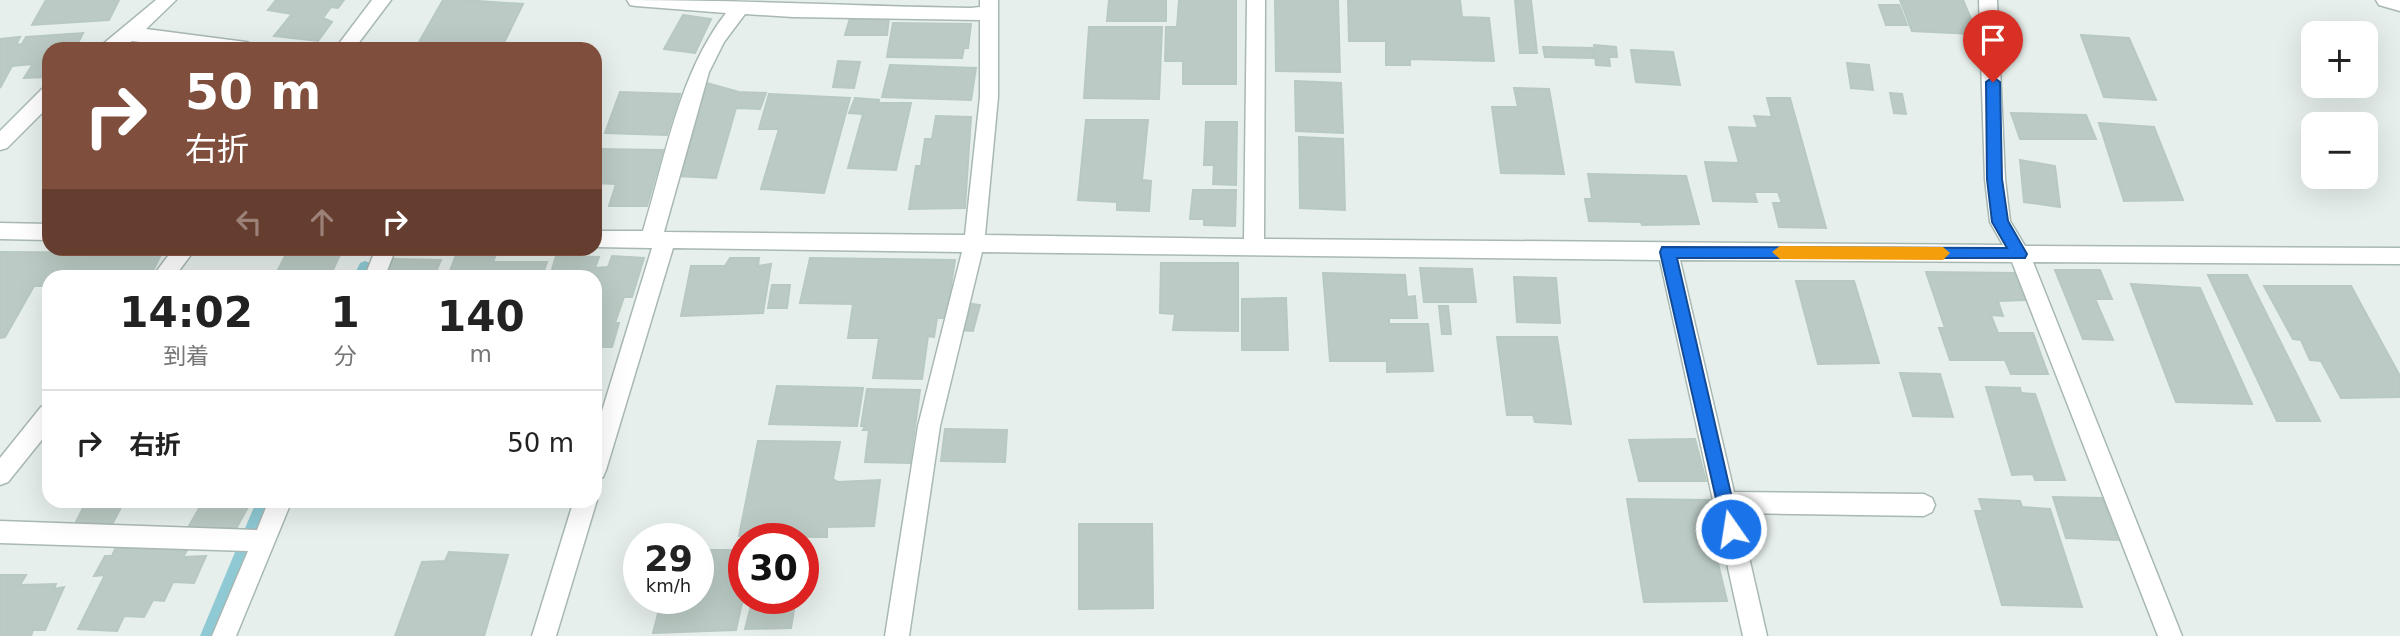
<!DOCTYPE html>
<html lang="ja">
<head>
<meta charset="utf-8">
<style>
  :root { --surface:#fff; --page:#f2f2f2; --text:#222; --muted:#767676; --line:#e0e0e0 }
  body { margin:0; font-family:"DejaVu Sans","Noto Sans JP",sans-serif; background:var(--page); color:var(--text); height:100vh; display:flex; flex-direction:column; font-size:26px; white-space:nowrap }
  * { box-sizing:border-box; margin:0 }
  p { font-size:23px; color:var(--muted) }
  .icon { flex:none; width:38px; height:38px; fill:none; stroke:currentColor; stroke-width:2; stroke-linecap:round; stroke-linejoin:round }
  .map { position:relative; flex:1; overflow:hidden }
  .details { position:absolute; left:42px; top:270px; width:560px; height:238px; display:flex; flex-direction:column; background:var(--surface); border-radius:21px; box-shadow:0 7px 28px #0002 }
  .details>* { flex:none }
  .hud { position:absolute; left:42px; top:42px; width:560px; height:214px; border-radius:21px; box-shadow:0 7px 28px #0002; background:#804e3d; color:#fff; overflow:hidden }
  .fabs { position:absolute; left:2301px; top:21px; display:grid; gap:14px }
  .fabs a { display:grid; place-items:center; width:77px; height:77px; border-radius:14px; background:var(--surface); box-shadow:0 7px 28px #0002; font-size:35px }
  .speed { position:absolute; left:623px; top:523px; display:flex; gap:14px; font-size:35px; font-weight:700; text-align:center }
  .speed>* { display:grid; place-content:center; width:91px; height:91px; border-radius:50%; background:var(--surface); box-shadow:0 7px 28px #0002; line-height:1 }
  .speed small { font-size:18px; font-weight:400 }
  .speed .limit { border:10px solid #d22; background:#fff; color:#111 }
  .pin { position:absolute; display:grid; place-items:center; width:60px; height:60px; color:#fff; margin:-72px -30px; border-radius:50% 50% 50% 0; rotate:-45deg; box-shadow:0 0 7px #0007 }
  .pin .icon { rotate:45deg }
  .me { position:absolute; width:77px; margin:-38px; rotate:347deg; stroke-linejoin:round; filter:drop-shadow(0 0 5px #0008) }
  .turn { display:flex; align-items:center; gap:24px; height:147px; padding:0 28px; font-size:32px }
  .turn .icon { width:91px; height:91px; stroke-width:2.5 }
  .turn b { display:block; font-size:49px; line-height:60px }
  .lanes { display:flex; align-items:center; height:66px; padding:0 28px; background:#0003; justify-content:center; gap:35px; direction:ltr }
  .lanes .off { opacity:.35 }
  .eta { display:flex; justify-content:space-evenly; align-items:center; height:119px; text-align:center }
  .eta b { font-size:42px; font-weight:700; line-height:49px }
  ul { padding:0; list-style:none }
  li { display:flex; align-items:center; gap:21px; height:105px; padding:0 28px; border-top:2px solid var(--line) }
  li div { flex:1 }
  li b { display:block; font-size:26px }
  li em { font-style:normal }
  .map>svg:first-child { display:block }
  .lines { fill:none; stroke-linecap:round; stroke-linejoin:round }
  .stream { fill:#8ec9d4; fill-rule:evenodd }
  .building { fill:#bbcac4; stroke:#b8c9c2; stroke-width:2 }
  .minor-casing { stroke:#a8b8b2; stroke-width:3 }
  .minor { fill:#fff; fill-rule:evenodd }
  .route { fill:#1a73e8; stroke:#114b97; stroke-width:2 }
  .slow { fill:#f59e0b }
</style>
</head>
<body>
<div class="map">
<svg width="2400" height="636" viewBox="0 0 2400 636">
  <rect width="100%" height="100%" fill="#e6efeb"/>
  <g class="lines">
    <path class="stream" d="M 365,261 L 370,263 L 372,267 L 368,276 L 354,276 L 360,263 Z
      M 257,500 L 272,500 L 256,538 L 251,540 L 246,538 L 243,533 Z
      M 244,543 L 250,545 L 252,550 L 216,636 L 200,636 L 238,545 Z"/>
  </g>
  <path class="building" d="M 46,0 L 119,0 L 109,20 L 32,25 Z
    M 276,0 L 344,0 L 338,8 L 331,7 L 323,18 L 332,22 L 318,41 L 274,36 L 292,14 L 268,10 Z
    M 443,0 L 463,0 L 523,4 L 501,49 L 472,49 L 473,46 L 419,42 Z
    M 1109,0 L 1166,0 L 1166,21 L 1107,21 Z
    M 1179,0 L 1236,0 L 1236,84 L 1183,84 L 1183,61 L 1165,61 L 1166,27 L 1177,27 Z
    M 1275,0 L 1338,0 L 1340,72 L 1276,71 Z
    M 1348,0 L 1460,0 L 1462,17 L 1489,18 L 1494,61 L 1410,59 L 1410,65 L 1386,65 L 1386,41 L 1349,41 Z
    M 1515,0 L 1531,0 L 1537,53 L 1520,53 Z
    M 1900,0 L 1963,0 L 1975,28 L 1973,34 L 1912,31 Z
    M 1879,5 L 1899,5 L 1907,25 L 1886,25 Z
    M 683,15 L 711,19 L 695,53 L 664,49 Z
    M 850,18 L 889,18 L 887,35 L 845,35 Z
    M 893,23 L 971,24 L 968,48 L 964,48 L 962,58 L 887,57 Z
    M 1089,27 L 1162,27 L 1159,99 L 1084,98 Z
    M 83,33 L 75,49 L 49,49 L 49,77 L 24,78 L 33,64 L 12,66 L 0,88 L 0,39 L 20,37 L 16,45 L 22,44 L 26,37 Z
    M 2081,35 L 2129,38 L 2156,100 L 2104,97 Z
    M 1594,45 L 1616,47 L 1617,57 L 1609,57 L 1610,66 L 1596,65 Z
    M 1543,47 L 1592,48 L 1594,58 L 1545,57 Z
    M 1631,50 L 1673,52 L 1680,85 L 1636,82 Z
    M 838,61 L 860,62 L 854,88 L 833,87 Z
    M 1847,63 L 1869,65 L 1873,90 L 1851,88 Z
    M 890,65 L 976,68 L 971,100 L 882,97 Z
    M 1295,81 L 1341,83 L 1343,133 L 1296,131 Z
    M 703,82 L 739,92 L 766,93 L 760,109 L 736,108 L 716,178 L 676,176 Z
    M 1514,88 L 1549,89 L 1564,174 L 1501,173 L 1492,107 L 1518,107 Z
    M 620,92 L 680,94 L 667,135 L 605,133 Z
    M 1890,93 L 1902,94 L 1906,114 L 1894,113 Z
    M 769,94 L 850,98 L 824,193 L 761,189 L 779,129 L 759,129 Z
    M 855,98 L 879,100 L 878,103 L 911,103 L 896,170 L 848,168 L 863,114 L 849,113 Z
    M 1767,98 L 1790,98 L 1826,228 L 1779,227 L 1773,203 L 1782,203 L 1778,192 L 1754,192 L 1757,202 L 1713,201 L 1705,162 L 1739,163 L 1729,127 L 1758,128 L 1754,116 L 1772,117 Z
    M 2011,113 L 2086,115 L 2096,139 L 2020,139 Z
    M 936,116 L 971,117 L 965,208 L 909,209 L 916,166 L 921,166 L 925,139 L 932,139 Z
    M 1086,120 L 1148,120 L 1142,180 L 1151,181 L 1149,211 L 1117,210 L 1117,202 L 1078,200 Z
    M 1206,122 L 1237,122 L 1236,185 L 1213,184 L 1214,165 L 1204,165 Z
    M 2099,123 L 2154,127 L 2183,200 L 2124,201 Z
    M 1299,137 L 1343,139 L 1345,210 L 1300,208 Z
    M 595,149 L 663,150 L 647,206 L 609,206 L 616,184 L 595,183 Z
    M 2020,160 L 2055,166 L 2060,207 L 2024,202 Z
    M 1588,174 L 1686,176 L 1699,224 L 1642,225 L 1641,222 L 1589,221 L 1585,199 L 1592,199 Z
    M 1193,190 L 1236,190 L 1235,226 L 1204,225 L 1204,219 L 1190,219 Z
    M 0,252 L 162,253 L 150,276 L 49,276 L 49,286 L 34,286 L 5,337 L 0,338 Z
    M 286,254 L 340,255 L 330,276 L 275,276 Z
    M 456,255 L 495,257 L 493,262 L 547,262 L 542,276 L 448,276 Z
    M 556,256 L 599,257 L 595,268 L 608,267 L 612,256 L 644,258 L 632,297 L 624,297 L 615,323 L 619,323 L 612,347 L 595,347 L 595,276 L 550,276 Z
    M 730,258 L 759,258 L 758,266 L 771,264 L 763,313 L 681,316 L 691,266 L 725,266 Z
    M 810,258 L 955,260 L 946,318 L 937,318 L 934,337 L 928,336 L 922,379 L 873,378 L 879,338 L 848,338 L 853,304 L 800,303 Z
    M 392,259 L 441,260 L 434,276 L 384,276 Z
    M 1161,263 L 1238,263 L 1238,331 L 1173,330 L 1175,314 L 1160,313 Z
    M 1420,268 L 1472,269 L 1476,302 L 1424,302 Z
    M 2055,270 L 2100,270 L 2112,299 L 2095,299 L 2113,340 L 2083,339 Z
    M 176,272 L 210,272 L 208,276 L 174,276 Z
    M 1926,272 L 2015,273 L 2026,300 L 1998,301 L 2003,316 L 1991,315 L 1998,333 L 2033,333 L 2048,374 L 2011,374 L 2005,360 L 1950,360 L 1939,328 L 1945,328 Z
    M 1323,273 L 1405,275 L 1407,297 L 1415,296 L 1417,318 L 1389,318 L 1389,324 L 1428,324 L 1433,371 L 1387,372 L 1387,361 L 1330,361 Z
    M 2208,275 L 2247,275 L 2320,421 L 2277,421 Z
    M 1514,277 L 1556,278 L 1560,323 L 1517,322 Z
    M 1796,281 L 1854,281 L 1879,363 L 1818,364 Z
    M 2131,284 L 2200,288 L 2252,404 L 2176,402 Z
    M 772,285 L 790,285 L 787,308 L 768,308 Z
    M 2264,286 L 2351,286 L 2400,376 L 2400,397 L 2341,398 L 2321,361 L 2310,360 L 2301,340 L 2293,339 Z
    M 1286,298 L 1288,350 L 1242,350 L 1242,299 Z
    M 965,303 L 980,305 L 973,331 L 958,330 Z
    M 1439,306 L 1448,306 L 1451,334 L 1442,334 Z
    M 1497,337 L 1557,337 L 1571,424 L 1535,422 L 1533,415 L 1507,415 Z
    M 1900,373 L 1940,374 L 1953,417 L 1913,416 Z
    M 777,386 L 863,388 L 857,426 L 769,424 Z
    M 1986,387 L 2020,388 L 2021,393 L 2035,394 L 2065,480 L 2035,480 L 2033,474 L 2012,475 Z
    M 867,389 L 920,390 L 910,463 L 865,462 L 869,430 L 863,430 L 865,426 L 861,426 Z
    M 945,429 L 1007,430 L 1005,462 L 941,461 Z
    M 1695,439 L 1706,481 L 1639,481 L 1629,440 Z
    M 758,441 L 840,442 L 833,479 L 838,482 L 880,480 L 874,526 L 827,527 L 827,537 L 739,536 Z
    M 2053,497 L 2102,498 L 2118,540 L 2066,538 Z
    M 1627,499 L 1713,500 L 1726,560 L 1717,559 L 1727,601 L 1644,602 Z
    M 1979,499 L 2020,501 L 2022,507 L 2050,509 L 2082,607 L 2002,605 L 1975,511 L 1983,511 Z
    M 87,500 L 125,500 L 110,528 L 73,528 Z
    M 204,500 L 252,500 L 233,534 L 186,531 Z
    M 1079,524 L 1152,524 L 1153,608 L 1079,609 Z
    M 117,545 L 189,547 L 183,557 L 206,556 L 194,583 L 173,582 L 164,601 L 153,600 L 144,617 L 124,616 L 117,631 L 78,629 L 105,575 L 94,576 L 105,556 L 112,556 Z
    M 698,550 L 744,550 L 744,598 L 796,598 L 791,628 L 745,629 L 752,602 L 742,603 L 736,630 L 653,633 L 662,598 L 698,598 Z
    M 803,550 L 811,550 L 805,583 L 803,583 Z
    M 449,552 L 508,555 L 484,636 L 395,636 L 422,562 L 445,561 Z
    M 0,575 L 26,575 L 20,585 L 56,584 L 54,589 L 64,587 L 45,630 L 33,630 L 31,636 L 0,636 Z"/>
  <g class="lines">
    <defs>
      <path id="minor" d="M 156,0 L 176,0 L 146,29 L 246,42 L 252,44 L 255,49 L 194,49 L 132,41 L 120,49 L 97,49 Z
        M 372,0 L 391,0 L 354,49 L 335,49 Z
        M 627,0 C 743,0 853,6 971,8 L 980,7 L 980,0 L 998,0 L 998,97 L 985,235 L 1244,239 L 1247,0 L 1265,0 L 1264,239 L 2003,245 L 1990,222 L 1985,179 L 1979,0 L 1997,0 L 2005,179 L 2010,221 L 2025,246 L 2400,248 L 2400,264 L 2033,262 L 2182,636 L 2158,636 L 2012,262 L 1680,260 L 1734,492 L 1924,494 L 1932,498 L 1935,505 L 1932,512 L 1924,516 L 1739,513 L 1767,636 L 1743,636 L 1660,260 L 982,252 L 940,426 L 909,636 L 885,636 L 918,426 L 962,252 L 673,248 L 606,470 L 603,477 L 595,480 L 595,434 L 652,248 L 595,247 L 595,231 L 643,231 C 665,159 679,73 726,13 L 636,6 L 630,5 ZM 745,14 L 793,17 L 980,20 L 980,97 L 965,235 L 664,232 L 709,72 L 724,42 Z
        M 2376,0 L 2400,0 L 2400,11 L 2379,5 Z
        M 49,87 L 49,106 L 7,148 L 0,150 L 0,131 L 42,89 Z
        M 0,223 L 49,224 L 49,240 L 0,239 Z
        M 174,248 L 196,248 L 175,276 L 153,276 Z
        M 376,248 L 396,248 L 385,276 L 365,276 Z
        M 49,404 L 49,431 L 8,482 L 0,485 L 0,458 L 41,407 Z
        M 595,495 L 597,500 L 556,636 L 532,636 L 574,500 L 595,500 Z
        M 269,500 L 292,500 L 236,636 L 212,636 L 248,551 L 0,543 L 0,521 L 257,530 Z"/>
    </defs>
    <use href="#minor" class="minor-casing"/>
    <use href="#minor" class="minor"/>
  </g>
  <path class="route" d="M 1993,77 L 2000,82 L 2002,179 L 2008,221 L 2027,254 L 2025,258 L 1677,258 L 1739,529 L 1737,534 L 1731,537 L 1724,534 L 1660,252 L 1662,247 L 2007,248 L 1992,222 L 1987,179 L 1986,82 Z"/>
  <path class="slow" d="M 1780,246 L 1943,247 L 1950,253 L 1943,260 L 1780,259 L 1772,252 Z"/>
</svg>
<div class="fabs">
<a>+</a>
<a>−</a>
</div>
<div class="speed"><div>29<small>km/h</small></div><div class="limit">30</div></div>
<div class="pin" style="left:1993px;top:82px;background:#d93025"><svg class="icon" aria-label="arrive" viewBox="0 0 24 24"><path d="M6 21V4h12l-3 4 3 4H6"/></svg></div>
<svg class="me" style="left:1731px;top:529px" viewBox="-20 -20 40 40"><circle r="17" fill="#1a73e8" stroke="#fff" stroke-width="3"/><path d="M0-11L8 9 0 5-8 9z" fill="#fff"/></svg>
<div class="hud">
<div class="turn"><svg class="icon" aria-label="right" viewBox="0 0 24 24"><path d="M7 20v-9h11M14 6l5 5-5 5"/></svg><div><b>50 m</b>右折</div></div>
<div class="lanes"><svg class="icon off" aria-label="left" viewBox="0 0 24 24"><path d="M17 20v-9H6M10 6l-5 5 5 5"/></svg><svg class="icon off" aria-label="ahead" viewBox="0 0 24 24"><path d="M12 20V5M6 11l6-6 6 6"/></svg><svg class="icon" aria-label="right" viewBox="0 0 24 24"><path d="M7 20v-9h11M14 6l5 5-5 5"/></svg></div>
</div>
<section class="details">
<div class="eta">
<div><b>14:02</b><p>到着</p></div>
<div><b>1</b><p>分</p></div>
<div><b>140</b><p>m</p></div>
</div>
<ul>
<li><svg class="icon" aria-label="right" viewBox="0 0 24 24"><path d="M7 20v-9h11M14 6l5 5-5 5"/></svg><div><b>右折</b></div><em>50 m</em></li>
</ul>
</section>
</div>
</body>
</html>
